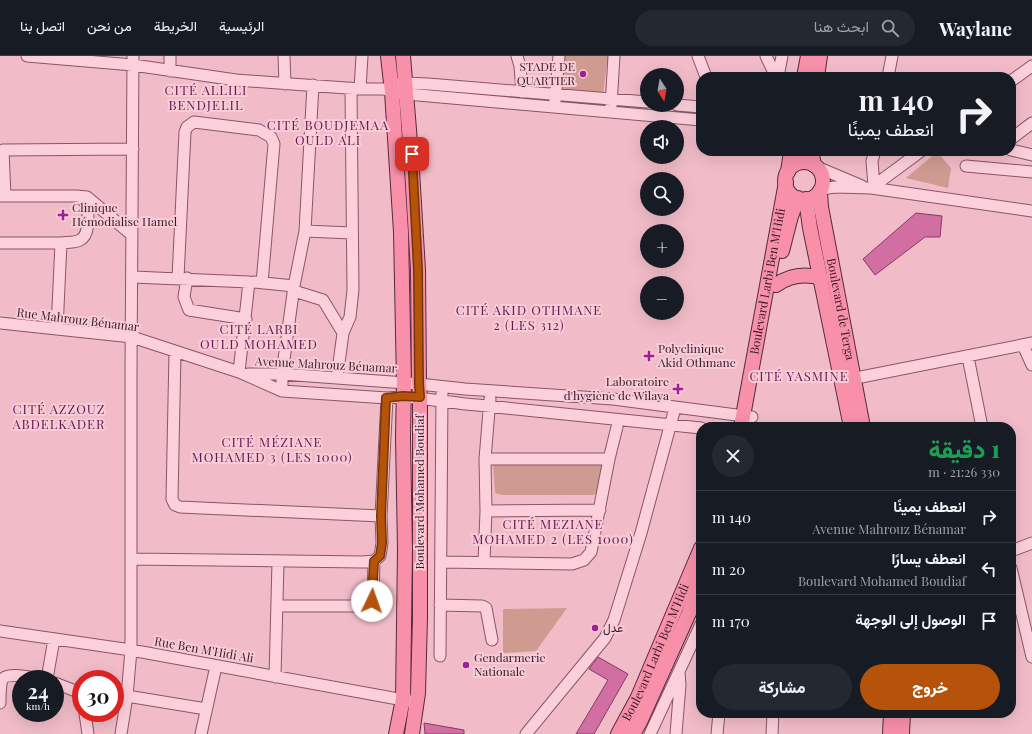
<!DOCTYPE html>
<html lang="ar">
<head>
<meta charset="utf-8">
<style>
  :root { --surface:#171b24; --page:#242831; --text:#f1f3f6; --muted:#9ea1a6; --line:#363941; --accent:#b45309 }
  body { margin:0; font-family:"Playfair Display",Vazirmatn,serif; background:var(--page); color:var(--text); direction:rtl; height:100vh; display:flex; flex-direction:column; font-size:15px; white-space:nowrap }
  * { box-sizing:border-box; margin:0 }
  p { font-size:13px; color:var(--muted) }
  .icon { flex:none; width:22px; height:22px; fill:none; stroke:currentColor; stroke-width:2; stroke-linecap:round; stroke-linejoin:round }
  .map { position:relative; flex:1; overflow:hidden; direction:ltr }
  .panel { position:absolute; left:696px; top:366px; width:320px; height:296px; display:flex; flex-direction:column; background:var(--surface); border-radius:16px; box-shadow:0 4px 16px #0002; direction:rtl }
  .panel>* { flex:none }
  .hud { position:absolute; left:696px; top:16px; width:320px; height:84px; border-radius:16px; box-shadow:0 4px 16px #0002; direction:rtl; background:#171b24; color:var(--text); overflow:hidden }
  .needle { width:26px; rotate:169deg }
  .tools { position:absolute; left:640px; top:12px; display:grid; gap:8px }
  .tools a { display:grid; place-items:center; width:44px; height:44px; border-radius:50%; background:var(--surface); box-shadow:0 4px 16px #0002; font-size:20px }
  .speed { position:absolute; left:12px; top:614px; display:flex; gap:8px; font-size:20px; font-weight:700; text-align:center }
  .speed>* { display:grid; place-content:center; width:52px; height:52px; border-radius:50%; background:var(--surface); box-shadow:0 4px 16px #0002; line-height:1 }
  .speed small { font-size:10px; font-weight:400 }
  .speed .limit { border:6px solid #d22; background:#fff; color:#111 }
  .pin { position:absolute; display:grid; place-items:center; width:34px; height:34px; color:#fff; margin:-17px; border-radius:8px; box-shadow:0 2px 6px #0006 }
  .me { position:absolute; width:44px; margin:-22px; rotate:3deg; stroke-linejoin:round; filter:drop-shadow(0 0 3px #0008) }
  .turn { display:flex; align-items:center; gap:14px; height:84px; padding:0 16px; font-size:18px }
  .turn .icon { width:52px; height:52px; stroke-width:2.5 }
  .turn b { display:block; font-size:28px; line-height:34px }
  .round { display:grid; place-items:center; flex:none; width:42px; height:42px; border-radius:21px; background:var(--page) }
  .overview { display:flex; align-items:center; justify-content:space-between; height:68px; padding:0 16px }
  h1 { font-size:24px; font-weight:800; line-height:30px; color:#1e9e55 }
  .button { display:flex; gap:8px; margin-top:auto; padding:8px 16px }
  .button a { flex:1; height:46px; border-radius:24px; background:var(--accent); color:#fff; font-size:16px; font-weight:800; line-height:46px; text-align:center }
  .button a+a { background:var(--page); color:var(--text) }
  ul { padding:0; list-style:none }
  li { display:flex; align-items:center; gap:12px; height:52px; padding:0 16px; border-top:1px solid var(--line) }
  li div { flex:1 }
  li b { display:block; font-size:15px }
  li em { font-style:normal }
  header { display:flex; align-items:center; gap:24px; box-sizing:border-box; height:56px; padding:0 20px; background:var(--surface); border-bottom:1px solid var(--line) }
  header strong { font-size:19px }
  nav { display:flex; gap:22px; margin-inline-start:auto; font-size:14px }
  .search { width:280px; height:36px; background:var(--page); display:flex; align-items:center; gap:10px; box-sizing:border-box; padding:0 14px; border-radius:22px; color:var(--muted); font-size:15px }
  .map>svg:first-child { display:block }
  .green { fill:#cf9b90 }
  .building { fill:#d26fa2; stroke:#8a3965 }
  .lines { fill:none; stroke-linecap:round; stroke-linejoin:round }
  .minor-casing { stroke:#89556a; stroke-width:13 }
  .major-casing { stroke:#562a3e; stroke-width:16 }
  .minor { stroke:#fbd0da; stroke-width:11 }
  .major { stroke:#f890aa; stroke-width:14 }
  .route-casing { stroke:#753606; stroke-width:10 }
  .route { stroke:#b45309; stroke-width:7 }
  .poi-dot { fill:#9d2095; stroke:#f8ccd6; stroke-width:1.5 }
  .labels { text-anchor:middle; stroke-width:4; stroke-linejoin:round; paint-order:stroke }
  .poi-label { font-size:12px; fill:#371a28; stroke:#f8ccd6; text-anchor:start }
  .street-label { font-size:12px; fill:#371a28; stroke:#f8ccd6 }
  .neighbourhood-label { font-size:13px; letter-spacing:1px; fill:#671751; stroke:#f8ccd6 }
</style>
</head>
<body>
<header>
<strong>Waylane</strong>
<div class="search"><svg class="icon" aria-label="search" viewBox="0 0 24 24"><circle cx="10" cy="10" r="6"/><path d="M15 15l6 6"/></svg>ابحث هنا</div>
<nav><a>الرئيسية</a><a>الخريطة</a><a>من نحن</a><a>اتصل بنا</a></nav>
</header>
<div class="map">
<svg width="1032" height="678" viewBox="0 0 1032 678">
  <rect width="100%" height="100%" fill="#f1bcc8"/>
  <path class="green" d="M 562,0 L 608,0 L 603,38 L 559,35 Z
    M 937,96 L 951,112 L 948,132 L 906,122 Z
    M 497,404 L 604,408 L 599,436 L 593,439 L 502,439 L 495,437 L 493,409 Z
    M 567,552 L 536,595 L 503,597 L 503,553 Z"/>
  <path class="building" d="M 916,157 L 942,160 L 940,181 L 925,181 L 875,219 L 863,203 Z
    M 598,601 L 628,618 L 594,678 L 576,678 L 608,624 L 589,613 Z
    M 424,667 L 464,674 L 464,678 L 425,678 Z"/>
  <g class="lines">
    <defs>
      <path id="minor" d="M 27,0 L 133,9 L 236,24 L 360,33 L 384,33 L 392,36 L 407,38 L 701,64
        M 284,0 L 285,28
        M 517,0 L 520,10 L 522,36
        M 698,0 L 706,21
        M 766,0 L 776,21
        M 170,15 L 170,0
        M 778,21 L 782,0
        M 888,21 L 892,0
        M 1011,25 L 1032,10
        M 398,28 L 406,27 L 428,28 L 647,46
        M 360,33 L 362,0
        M 555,45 L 559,0
        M 677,49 L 701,51
        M 611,50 L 614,0
        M 1011,83 L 1032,67
        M 1011,94 L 1032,99
        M 966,110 L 1032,116
        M 817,111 L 862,130
        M 874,130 L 872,105 L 875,95
        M 871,132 L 921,95
        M 821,133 L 835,131 L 871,132 L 1032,155
        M 0,140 L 76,140 L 87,141 L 132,179
        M 5,140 L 3,94 L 133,93
        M 305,175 L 352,177
        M 0,187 L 61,187 L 57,273
        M 61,187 C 66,186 75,187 80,184 C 92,178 87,153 87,141
        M 133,221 L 249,226 L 239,316
        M 178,222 L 185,76 L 187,71 L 194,66 L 259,74 L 271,81 L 274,88 L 262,227
        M 187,222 L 184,241 L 189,254 L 246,263
        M 254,226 L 294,230 L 282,318 L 282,335
        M 294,230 L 305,175 L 313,29
        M 294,235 L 323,244 L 343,277
        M 0,267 L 132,281 L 239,316 L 282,335 L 387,342 C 417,339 446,347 477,349 C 552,356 626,365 701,372
        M 1023,289 L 1032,309
        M 175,296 L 172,443 L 175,449 L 180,451 L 381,460
        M 968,301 L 982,371
        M 248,318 L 282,318 L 419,328 L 465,333 L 613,343 L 752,361
        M 337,322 L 343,277 L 350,261 L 353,234 L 351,32
        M 846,324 L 1032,287
        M 485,403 L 609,403
        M 486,455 L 600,454
        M 1011,495 L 1032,487
        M 132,503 L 362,506 L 374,505 L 380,500 L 382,487 L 381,460 L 387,342
        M 441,506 L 572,508 L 584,504 L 591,496 L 609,403 L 617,371
        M 484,506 L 486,455 L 485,403 L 490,343
        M 1011,512 L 1032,601
        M 440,549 L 482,550 L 486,552 L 492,584
        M 277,550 L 363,550 L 369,549 L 373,545 L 374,505
        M 0,575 L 131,594 L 409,645
        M 440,600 L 442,337
        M 275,621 L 278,506
        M 47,623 L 54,583
        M 55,627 L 78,636 L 81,642
        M 127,640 L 206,653
        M 0,647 C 0,640 0,630 2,624 C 7,615 33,622 42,623
        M 85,657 L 88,678
        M 121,678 L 127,640 L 131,594 L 131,316 L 133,0
        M 201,678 L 216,610
        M 526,678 L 605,582 L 614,564 L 641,477 L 675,352
        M 650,678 L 701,568
        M 676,678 L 680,629 L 679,616
        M 717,678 L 719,657
        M 772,678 L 773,657"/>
      <g id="major">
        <path d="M 388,0 L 392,36 L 401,176 L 404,327 L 403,382 L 405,494 L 403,643 L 396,678"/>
        <path d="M 403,0 L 411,98 L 418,214 L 419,328 L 420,341 L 420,562 L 418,637 L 412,678"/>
        <path d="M 804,21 L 808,0"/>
        <path d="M 817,21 L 820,0"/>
        <path d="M 811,95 L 814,109"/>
        <circle cx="804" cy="125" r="19"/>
        <path d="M 788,116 L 791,95"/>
        <path id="s1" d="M 820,135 L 821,151 L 863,371"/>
        <path d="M 806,143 L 810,172 L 851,371"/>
        <path d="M 782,195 L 791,160 L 798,142"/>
        <path d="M 776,229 C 790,219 804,217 821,222"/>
        <path id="s2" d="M 741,371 L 786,126"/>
        <path id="s3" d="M 618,678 L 638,641 L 701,492"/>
        <path d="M 633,678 L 640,666 L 689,557 L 701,524"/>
        <path d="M 890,678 L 891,657"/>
        <path d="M 902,678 L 903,657"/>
      </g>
    </defs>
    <use href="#minor" class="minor-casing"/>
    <use href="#major" class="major-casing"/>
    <use href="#minor" class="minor"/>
    <use href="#major" class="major"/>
  </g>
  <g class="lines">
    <defs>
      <path id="route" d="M 372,545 L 374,505 L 380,500 L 382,487 L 381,460 L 386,342 L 403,340 L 420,341 L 419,328 L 418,214 L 412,98"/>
    </defs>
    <use href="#route" class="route-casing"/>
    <use href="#route" class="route"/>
  </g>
  <g class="poi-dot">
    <circle cx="583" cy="18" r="4"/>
    <path d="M61 153h4v4h4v4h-4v4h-4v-4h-4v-4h4z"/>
    <path d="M647 294h4v4h4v4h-4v4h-4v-4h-4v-4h4z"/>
    <path d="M676 327h4v4h4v4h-4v4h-4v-4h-4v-4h4z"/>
    <circle cx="595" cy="572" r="4"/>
    <circle cx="466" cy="609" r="4"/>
  </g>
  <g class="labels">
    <g class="poi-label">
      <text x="575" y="15" text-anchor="end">STADE DE<tspan x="575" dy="14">QUARTIER</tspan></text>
      <text x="72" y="156">Clinique<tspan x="72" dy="14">Hémodialise Hamel</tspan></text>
      <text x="658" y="297">Polyclinique<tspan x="658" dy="14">Akid Othmane</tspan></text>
      <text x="669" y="330" text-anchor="end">Laboratoire<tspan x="669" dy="14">d'hygiène de Wilaya</tspan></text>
      <text x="603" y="576">عدل</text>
      <text x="474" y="606">Gendarmerie<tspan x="474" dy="14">Nationale</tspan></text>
    </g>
    <g class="street-label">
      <text dy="4" stroke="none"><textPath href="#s2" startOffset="148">Boulevard Larbi Ben M'Hidi</textPath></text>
      <text dy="4" stroke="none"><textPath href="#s1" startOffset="120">Boulevard de Terga</textPath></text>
      <text transform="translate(78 264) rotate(7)" y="4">Rue Mahrouz Bénamar</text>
      <text transform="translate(326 309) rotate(3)" y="4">Avenue Mahrouz Bénamar</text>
      <text transform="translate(420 436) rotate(-90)" y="4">Boulevard Mohamed Boudiaf</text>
      <text transform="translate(204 594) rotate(10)" y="4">Rue Ben M'Hidi Ali</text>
      <text dy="4" stroke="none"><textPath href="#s3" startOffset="90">Boulevard Larbi Ben M'Hidi</textPath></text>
    </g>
    <g class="neighbourhood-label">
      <text x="206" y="39">CITÉ ALLILI<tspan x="206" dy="15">BENDJELIL</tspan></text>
      <text x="328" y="74">CITÉ BOUDJEMAA<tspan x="328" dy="15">OULD ALI</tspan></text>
      <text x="529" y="259">CITÉ AKID OTHMANE<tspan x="529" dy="15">2 (LES 312)</tspan></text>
      <text x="259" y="278">CITÉ LARBI<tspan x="259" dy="15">OULD MOHAMED</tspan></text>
      <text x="799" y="325">CITÉ YASMINE</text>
      <text x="59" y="358">CITÉ AZZOUZ<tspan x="59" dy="15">ABDELKADER</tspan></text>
      <text x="272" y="391">CITÉ MÉZIANE<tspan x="272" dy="15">MOHAMED 3 (LES 1000)</tspan></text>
      <text x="553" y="473">CITÉ MEZIANE<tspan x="553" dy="15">MOHAMED 2 (LES 1000)</tspan></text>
    </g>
  </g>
</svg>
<div class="tools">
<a><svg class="needle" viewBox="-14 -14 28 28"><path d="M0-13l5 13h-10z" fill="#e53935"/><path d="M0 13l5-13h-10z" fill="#9ea1a6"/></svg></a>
<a><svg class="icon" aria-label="sound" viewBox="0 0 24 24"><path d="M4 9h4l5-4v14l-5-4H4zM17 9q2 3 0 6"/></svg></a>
<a><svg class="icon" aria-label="search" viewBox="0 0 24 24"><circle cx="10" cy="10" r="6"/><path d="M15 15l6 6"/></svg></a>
<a>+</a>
<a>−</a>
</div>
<div class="speed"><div>24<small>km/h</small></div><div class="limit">30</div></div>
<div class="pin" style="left:412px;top:98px;background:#d93025"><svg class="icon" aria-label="arrive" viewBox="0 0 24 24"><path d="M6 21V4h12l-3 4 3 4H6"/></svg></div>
<svg class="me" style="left:372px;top:545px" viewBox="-20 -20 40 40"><circle r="19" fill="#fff"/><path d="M0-13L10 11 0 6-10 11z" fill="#b45309"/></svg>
<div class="hud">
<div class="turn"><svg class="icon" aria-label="right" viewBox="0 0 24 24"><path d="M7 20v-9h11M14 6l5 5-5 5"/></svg><div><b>140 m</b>انعطف يمينًا</div></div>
</div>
<section class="panel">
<div class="overview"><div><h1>1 دقيقة</h1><p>330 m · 21:26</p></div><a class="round"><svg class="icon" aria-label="close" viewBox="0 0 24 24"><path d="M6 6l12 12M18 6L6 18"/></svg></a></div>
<ul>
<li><svg class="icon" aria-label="right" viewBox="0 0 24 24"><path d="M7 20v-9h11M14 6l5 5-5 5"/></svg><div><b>انعطف يمينًا</b><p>Avenue Mahrouz Bénamar</p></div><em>140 m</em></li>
<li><svg class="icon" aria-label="left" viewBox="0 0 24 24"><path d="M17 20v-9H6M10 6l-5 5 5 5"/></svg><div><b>انعطف يسارًا</b><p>Boulevard Mohamed Boudiaf</p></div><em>20 m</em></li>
<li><svg class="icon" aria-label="arrive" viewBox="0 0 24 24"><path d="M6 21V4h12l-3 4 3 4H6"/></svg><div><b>الوصول إلى الوجهة</b></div><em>170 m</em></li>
</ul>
<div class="button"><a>خروج</a><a>مشاركة</a></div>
</section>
</div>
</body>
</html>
